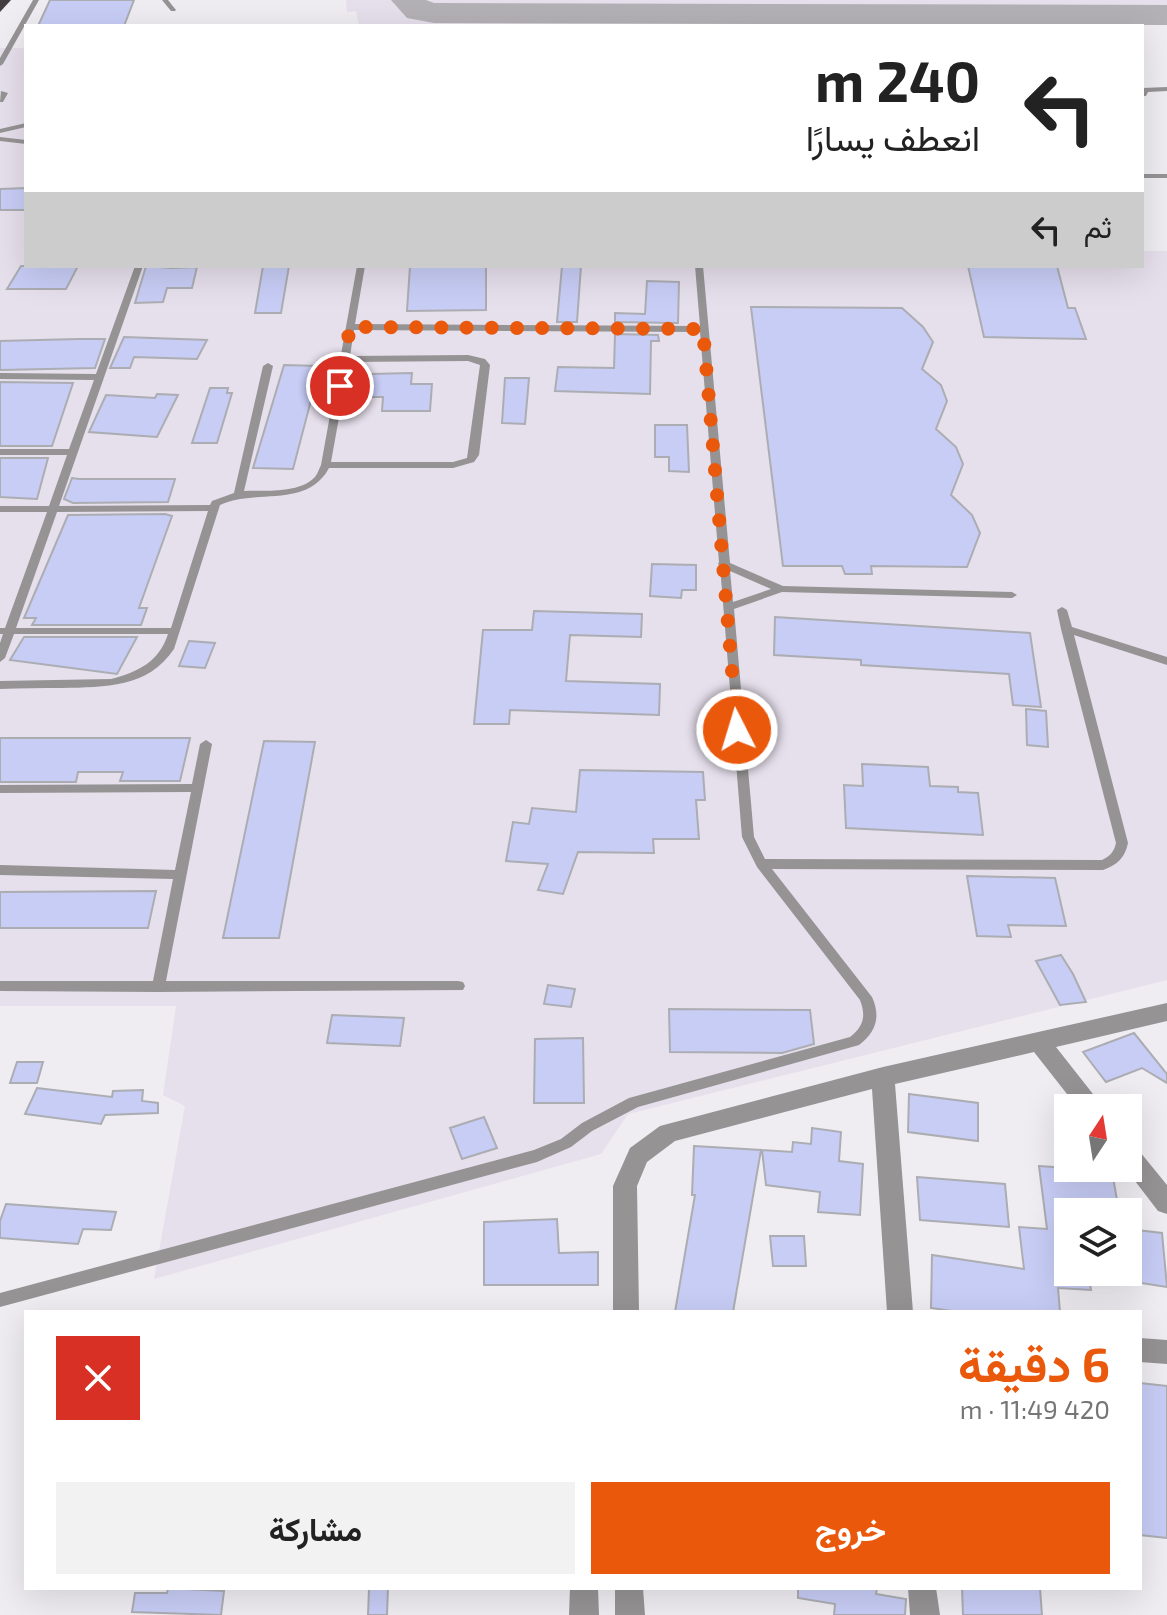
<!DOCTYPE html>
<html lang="ar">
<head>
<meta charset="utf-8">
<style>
  :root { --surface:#fff; --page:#f2f2f2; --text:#222; --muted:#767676; --accent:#ea580c }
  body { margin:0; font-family:"Exo 2",Vazirmatn,sans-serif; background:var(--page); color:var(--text); direction:rtl; height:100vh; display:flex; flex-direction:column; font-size:30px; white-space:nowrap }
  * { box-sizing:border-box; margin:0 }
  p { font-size:26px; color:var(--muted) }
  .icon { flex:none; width:44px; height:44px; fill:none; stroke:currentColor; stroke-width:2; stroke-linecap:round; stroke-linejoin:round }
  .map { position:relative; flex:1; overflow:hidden; direction:ltr }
  .sheet { position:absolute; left:24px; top:1310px; width:1118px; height:280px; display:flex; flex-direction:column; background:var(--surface); border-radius:0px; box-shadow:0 8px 32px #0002; direction:rtl }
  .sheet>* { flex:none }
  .banner { position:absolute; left:24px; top:24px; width:1120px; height:244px; border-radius:0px; box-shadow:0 8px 32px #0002; direction:rtl; background:#fff; color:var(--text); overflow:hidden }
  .needle { width:52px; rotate:12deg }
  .fabs { position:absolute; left:1054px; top:1094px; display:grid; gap:16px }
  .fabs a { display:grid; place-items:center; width:88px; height:88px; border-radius:0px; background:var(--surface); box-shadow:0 8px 32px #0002; font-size:40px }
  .pin { position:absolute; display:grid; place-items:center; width:68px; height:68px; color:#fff; margin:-34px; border:4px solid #fff; border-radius:50%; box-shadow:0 2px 8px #0007 }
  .me { position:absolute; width:88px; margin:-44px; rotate:355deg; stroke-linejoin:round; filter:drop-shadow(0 0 6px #0008) }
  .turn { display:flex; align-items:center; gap:28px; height:168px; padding:0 32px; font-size:36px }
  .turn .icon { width:104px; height:104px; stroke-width:2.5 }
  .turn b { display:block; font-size:56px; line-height:68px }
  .then { display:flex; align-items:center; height:76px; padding:0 32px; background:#0003; gap:16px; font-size:30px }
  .round { display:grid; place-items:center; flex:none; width:84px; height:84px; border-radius:0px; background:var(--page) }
  .summary { display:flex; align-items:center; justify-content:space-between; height:136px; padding:0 32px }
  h1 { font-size:48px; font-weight:700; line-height:60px; color:var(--accent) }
  .cta { display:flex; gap:16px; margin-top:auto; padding:16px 32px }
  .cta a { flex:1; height:92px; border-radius:0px; background:var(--accent); color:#fff; font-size:32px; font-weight:700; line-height:92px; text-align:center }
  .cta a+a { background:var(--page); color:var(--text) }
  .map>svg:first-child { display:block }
  .built { fill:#e6dfec }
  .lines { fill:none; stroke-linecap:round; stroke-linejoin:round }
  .taxiway { fill:#b3b1b5; fill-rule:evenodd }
  .building { fill:#c8cdf6; stroke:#acadb2; stroke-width:2 }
  .service { fill:#959394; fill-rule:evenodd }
  .minor { fill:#959394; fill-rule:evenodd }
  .trunk { fill:#423e40; fill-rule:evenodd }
  .route { stroke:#ea580c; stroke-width:14; stroke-dasharray:0 25.2 }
</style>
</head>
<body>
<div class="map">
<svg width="1167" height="1615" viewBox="0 0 1167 1615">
  <rect width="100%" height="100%" fill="#efedf2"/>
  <path class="built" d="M 346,0 L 1167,0 L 1167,23 L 1099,23 L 1091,26 L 359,26 L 356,11 L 347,12 Z
    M 0,48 L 26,48 L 26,266 L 1142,266 L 1142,251 L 1167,251 L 1167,980 L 628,1114 L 601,1154 L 154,1279 L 185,1106 L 163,1095 L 176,1006 L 0,1006 Z"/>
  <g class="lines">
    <path class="taxiway" d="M 391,0 L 426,0 L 434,3 L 1167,5 L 1167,25 L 434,23 L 407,18 Z"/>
  </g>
  <path class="building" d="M 50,0 L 134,0 L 124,26 L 38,26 Z
    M 26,188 L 26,210 L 0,210 L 0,189 Z
    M 21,266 L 78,266 L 66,289 L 7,289 Z
    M 146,266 L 172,268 L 197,267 L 192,288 L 167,288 L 163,302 L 135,303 Z
    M 263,266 L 289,266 L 281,313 L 255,313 Z
    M 410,266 L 486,266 L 486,310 L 407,311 Z
    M 562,266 L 581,266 L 577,322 L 557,322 Z
    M 968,266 L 1057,266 L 1068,308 L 1075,308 L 1086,339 L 984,337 Z
    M 647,281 L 679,282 L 678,323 L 615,322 L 615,313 L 645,314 Z
    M 751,307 L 902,308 L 923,327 L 933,342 L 922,369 L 941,385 L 947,401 L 936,429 L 956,447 L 963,464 L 951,495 L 972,515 L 980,533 L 967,567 L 871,566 L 872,574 L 845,574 L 842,566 L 783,566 Z
    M 615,334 L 658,335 L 659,341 L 651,341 L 650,394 L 555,391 L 558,367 L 614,368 Z
    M 124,337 L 207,340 L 197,359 L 134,357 L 130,368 L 110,368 Z
    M 78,339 L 105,339 L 95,368 L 0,370 L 0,341 Z
    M 284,365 L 320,366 L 293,469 L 253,468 Z
    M 412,373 L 411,384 L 432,384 L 430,411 L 382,411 L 383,397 L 367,397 L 370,374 Z
    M 505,378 L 529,378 L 525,424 L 502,423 Z
    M 0,382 L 73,383 L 52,446 L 0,446 Z
    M 210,388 L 228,388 L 227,393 L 232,393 L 217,443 L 192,443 Z
    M 157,394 L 178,395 L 157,437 L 89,432 L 106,395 L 155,398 Z
    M 655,425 L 687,425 L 689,472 L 669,471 L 669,457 L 655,457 Z
    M 0,458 L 48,458 L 37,499 L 0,497 Z
    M 72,478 L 79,479 L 175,479 L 168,502 L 73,503 L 64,499 Z
    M 165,514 L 172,516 L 139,608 L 147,608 L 141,625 L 32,625 L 36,618 L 24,618 L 68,515 Z
    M 652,564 L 696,565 L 696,590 L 682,590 L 681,598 L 650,596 Z
    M 534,611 L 642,614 L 641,637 L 570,635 L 566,681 L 660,684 L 659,715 L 510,710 L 509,724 L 474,724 L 483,630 L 532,630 Z
    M 775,617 L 1030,633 L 1041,707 L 1013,705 L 1009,674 L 861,665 L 861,660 L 774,655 Z
    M 24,637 L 137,637 L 117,674 L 10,660 Z
    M 189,641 L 215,643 L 205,668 L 179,666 Z
    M 1026,709 L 1046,711 L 1048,747 L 1027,745 Z
    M 0,738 L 190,738 L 180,781 L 120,781 L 123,772 L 78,772 L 76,782 L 0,782 Z
    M 264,741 L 315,742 L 279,938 L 223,938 Z
    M 862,764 L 928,767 L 930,786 L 958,787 L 958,792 L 978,793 L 983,835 L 846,828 L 844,785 L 863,786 Z
    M 580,770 L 703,772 L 705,800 L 696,800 L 699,839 L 653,839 L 654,853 L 578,852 L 563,894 L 538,890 L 548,864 L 506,861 L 513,822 L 529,824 L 532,808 L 576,812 Z
    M 967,876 L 1055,878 L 1066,926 L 1008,925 L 1011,937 L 977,936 Z
    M 156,891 L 148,928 L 0,928 L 0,892 Z
    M 1061,955 L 1073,974 L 1086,1002 L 1060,1005 L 1036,961 Z
    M 548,985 L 575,989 L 571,1007 L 544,1004 Z
    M 669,1009 L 810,1010 L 814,1044 L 782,1053 L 670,1052 Z
    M 332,1015 L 404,1018 L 400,1046 L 327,1043 Z
    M 1134,1033 L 1167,1074 L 1167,1083 L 1142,1068 L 1106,1082 L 1083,1052 Z
    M 583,1038 L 584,1103 L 534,1103 L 535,1039 Z
    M 17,1062 L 43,1062 L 37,1083 L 10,1083 Z
    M 37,1088 L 112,1097 L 113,1091 L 143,1090 L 142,1101 L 158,1103 L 158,1113 L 105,1115 L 101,1124 L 25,1114 Z
    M 909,1094 L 978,1103 L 978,1141 L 908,1132 Z
    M 484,1117 L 497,1148 L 462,1159 L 450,1128 Z
    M 812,1128 L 841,1132 L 839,1161 L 863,1164 L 860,1215 L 818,1212 L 820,1192 L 766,1185 L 762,1150 L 792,1152 L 793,1142 L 811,1144 Z
    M 694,1146 L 761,1150 L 733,1312 L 675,1312 L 695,1195 L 692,1195 Z
    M 1039,1166 L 1112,1171 L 1119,1212 L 1068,1212 L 1068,1272 L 1088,1272 L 1091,1290 L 1058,1288 L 1060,1312 L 959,1312 L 931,1308 L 932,1255 L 1024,1269 L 1019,1227 L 1047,1229 Z
    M 917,1177 L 1005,1184 L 1009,1227 L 920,1220 Z
    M 6,1204 L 116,1212 L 111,1230 L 83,1229 L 78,1244 L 0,1238 L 0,1221 Z
    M 557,1219 L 559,1253 L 598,1252 L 598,1285 L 484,1285 L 484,1222 Z
    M 1128,1229 L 1162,1233 L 1167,1287 L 1128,1281 Z
    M 770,1236 L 804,1236 L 806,1266 L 773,1266 Z
    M 1140,1383 L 1167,1386 L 1167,1538 L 1140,1535 Z
    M 168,1588 L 224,1591 L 221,1615 L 132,1612 L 135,1593 L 167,1593 Z
    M 369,1588 L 388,1588 L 387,1615 L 368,1615 Z
    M 798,1588 L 877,1588 L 876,1594 L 906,1599 L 905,1615 L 834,1615 L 835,1604 L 798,1598 Z
    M 962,1588 L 1040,1588 L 1042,1615 L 963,1615 Z"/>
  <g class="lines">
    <path class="service" d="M 33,0 L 39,0 L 3,64 L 0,66 L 0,58 Z
      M 162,0 L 168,0 L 176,10 L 175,11 L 171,11 Z
      M 1167,87 L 1167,91 L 1148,92 L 1146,96 L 1142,96 L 1142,88 Z
      M 1,91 L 8,93 L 3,102 L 0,102 Z
      M 26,123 L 26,127 L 0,133 L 0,129 Z
      M 0,137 L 26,140 L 26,144 L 0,141 Z
      M 1142,174 L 1167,174 L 1167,178 L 1142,178 Z
      M 135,266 L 143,266 L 59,506 L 210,505 L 212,501 L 234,493 L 263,366 L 268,363 L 273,366 L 244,491 C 265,490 299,494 315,477 C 318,473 319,469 321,465 L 357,266 L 365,266 L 355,324 L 700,326 L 695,266 L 703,266 L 730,563 L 783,586 L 1012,592 L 1017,595 L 1012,598 L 782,592 L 734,609 L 754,837 L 765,859 L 1102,860 C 1110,856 1114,852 1116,843 L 1061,629 L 1057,610 L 1062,607 L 1067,610 L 1072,627 L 1167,657 L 1167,665 L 1074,635 L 1128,843 C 1125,858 1117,865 1103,870 L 772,869 L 872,997 C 881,1017 876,1032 859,1045 L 638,1107 L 592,1131 L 571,1147 L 537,1162 L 0,1307 L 0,1293 L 534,1150 L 561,1139 L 582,1123 L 629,1098 L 850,1037 C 864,1026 866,1016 860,1000 L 757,867 L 742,837 L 720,566 L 718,564 L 719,562 L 700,332 L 354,330 L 350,356 L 468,355 L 485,359 L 490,365 L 479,455 L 474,462 L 453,468 L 329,468 C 307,509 257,488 220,505 L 174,649 C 148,688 105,687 62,688 C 42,688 21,688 0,689 L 0,681 L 111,679 C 138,672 159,662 168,634 L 14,634 L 5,658 L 0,662 L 0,643 L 3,634 L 0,634 L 0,628 L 5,628 L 47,512 L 0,512 L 0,506 L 49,506 L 67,455 L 0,455 L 0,449 L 69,449 L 94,380 L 0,379 L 0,373 L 96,374 ZM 468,361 L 480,365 L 467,458 L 453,462 L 331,462 L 349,362 ZM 208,511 L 171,628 L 16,628 L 57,512 ZM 730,571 L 771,589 L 733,602 Z
      M 206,740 L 212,744 L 166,981 L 458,981 L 463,982 L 465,986 L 463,990 L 158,992 L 0,991 L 0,981 L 153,981 L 173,879 L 0,875 L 0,865 L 175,870 L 191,792 L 0,793 L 0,785 L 192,784 L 200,744 Z"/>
    <path class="minor" d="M 1167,1003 L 1167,1021 L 1056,1047 L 1104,1108 L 1078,1108 L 1034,1052 L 895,1084 L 913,1312 L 887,1312 L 872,1089 L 675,1141 L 647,1162 L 637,1186 L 639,1312 L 613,1312 L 613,1186 L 630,1148 L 660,1126 L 883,1067 Z
      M 1128,1144 L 1136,1147 L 1167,1185 L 1167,1214 L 1158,1211 L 1125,1168 L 1128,1168 Z
      M 1140,1338 L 1167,1340 L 1167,1364 L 1140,1362 Z
      M 570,1588 L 598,1588 L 599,1615 L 569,1615 Z
      M 615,1588 L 643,1588 L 645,1615 L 615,1615 Z
      M 908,1588 L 936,1588 L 940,1615 L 910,1615 Z"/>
    <path class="trunk" d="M 0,0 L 11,0 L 0,12 Z"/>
  </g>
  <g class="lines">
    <path class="route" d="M 340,386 L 350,327 L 703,329 L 737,730"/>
  </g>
</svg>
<div class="fabs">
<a><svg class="needle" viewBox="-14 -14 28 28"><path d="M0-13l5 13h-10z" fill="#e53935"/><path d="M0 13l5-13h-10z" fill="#767676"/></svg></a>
<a><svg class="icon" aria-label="layers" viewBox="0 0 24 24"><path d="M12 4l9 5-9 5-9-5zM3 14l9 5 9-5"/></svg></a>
</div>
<div class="pin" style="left:340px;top:386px;background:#d93025"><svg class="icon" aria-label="arrive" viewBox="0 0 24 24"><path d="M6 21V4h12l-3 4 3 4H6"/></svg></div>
<svg class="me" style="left:737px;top:730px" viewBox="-20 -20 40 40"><circle r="17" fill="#ea580c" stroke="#fff" stroke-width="3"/><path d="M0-11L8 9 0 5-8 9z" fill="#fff"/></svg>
<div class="banner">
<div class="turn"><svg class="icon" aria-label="left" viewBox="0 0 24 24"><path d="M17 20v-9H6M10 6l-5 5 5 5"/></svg><div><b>240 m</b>انعطف يسارًا</div></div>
<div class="then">ثم<svg class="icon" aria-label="left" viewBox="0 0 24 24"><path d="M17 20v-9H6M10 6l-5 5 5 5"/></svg></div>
</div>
<section class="sheet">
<div class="summary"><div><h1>6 دقيقة</h1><p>420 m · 11:49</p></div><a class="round" style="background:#d93025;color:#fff"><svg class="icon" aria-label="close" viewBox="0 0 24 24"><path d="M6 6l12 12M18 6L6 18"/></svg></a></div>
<div class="cta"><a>خروج</a><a>مشاركة</a></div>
</section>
</div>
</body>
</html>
